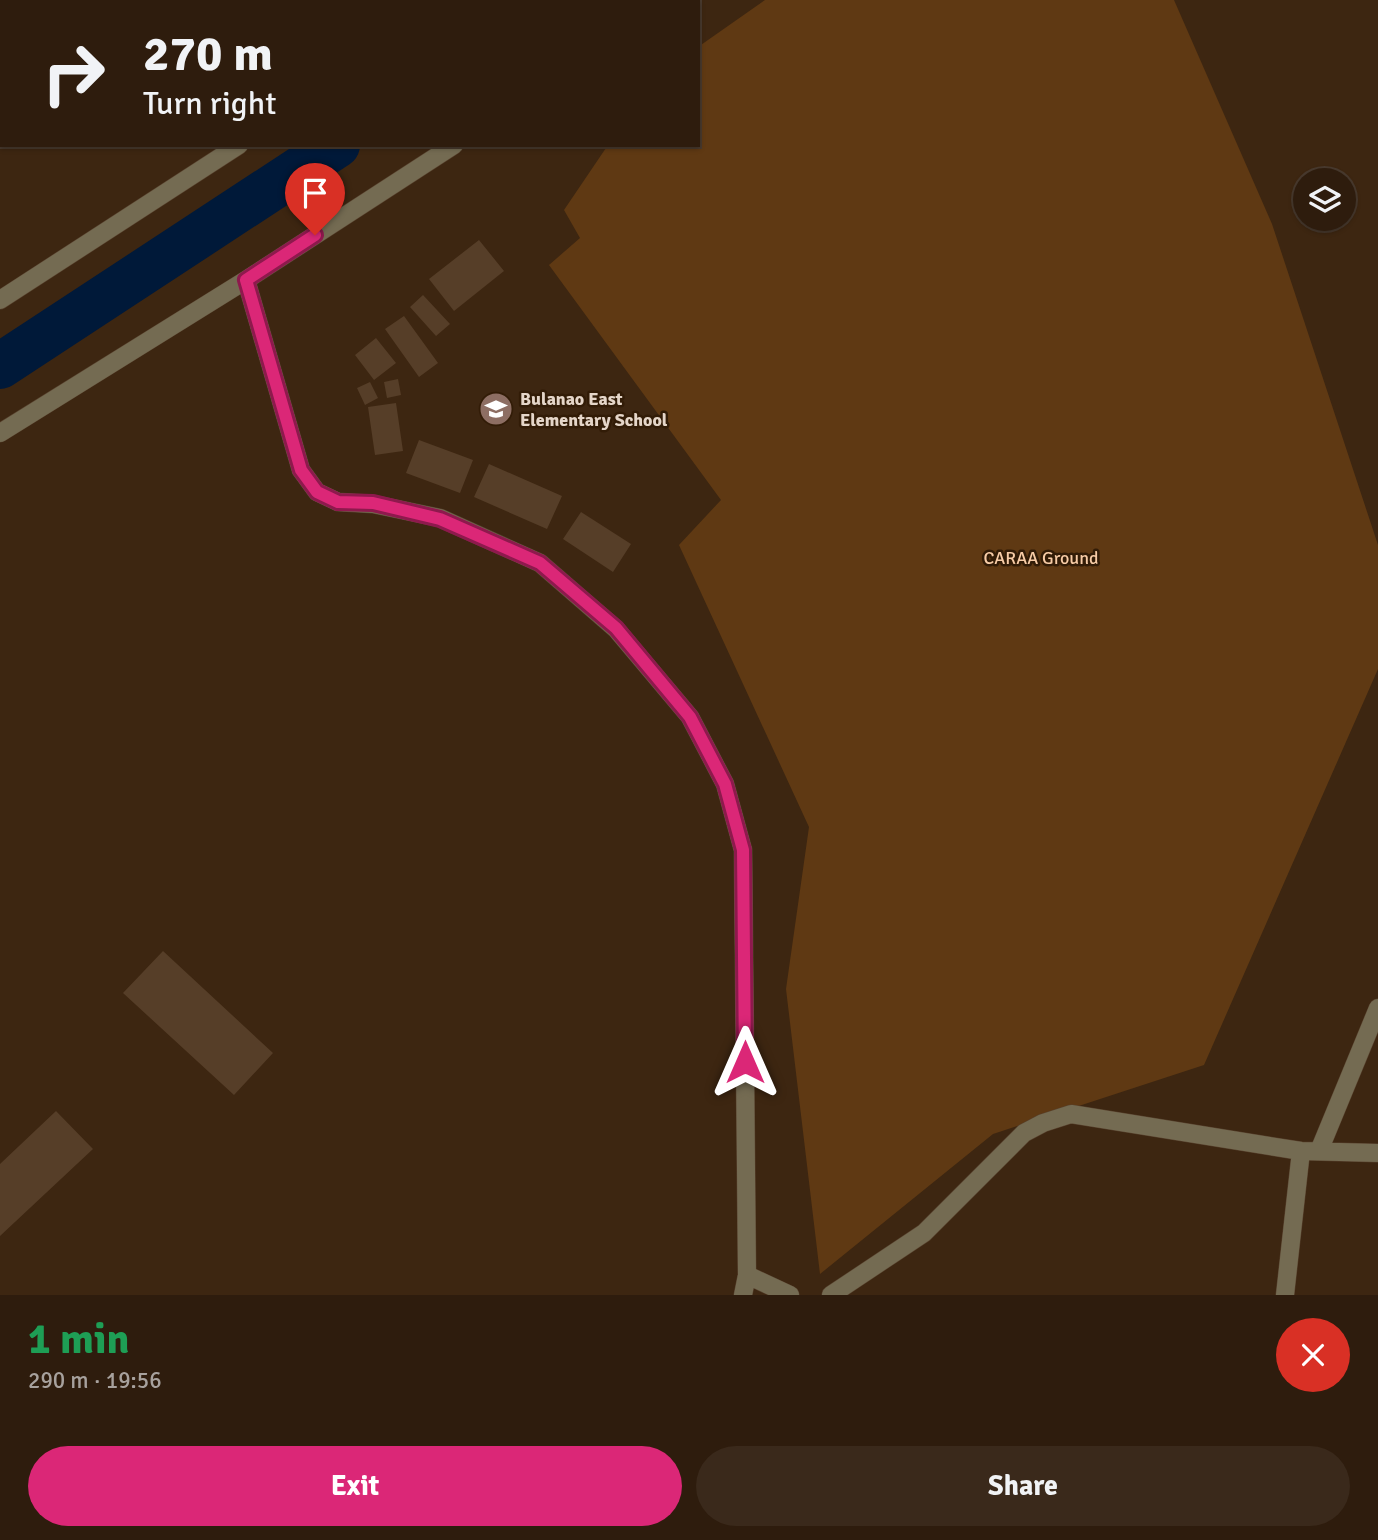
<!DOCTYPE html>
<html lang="en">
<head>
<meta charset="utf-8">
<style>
  :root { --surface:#2e1c0d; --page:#3a291b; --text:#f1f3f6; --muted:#a7a19d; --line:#493a2e; --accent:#db2777 }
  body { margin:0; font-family:Signika,sans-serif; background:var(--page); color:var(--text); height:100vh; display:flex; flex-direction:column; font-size:26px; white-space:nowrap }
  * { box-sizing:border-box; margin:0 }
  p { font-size:23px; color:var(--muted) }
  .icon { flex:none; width:38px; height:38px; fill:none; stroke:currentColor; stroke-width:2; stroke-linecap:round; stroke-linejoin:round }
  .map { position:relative; height:1295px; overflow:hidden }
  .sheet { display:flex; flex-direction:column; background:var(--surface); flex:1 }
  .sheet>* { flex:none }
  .hud { position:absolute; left:0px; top:0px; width:700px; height:147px; box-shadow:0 2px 5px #0004,0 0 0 2px var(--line); background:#2e1c0d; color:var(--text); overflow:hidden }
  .tools { position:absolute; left:1293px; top:168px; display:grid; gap:14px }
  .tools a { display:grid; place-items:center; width:63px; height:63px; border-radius:50%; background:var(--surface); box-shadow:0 2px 5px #0004,0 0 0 2px var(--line); font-size:35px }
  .pin { position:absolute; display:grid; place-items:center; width:60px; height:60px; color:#fff; margin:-72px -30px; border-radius:50% 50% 50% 0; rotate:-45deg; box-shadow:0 0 7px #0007 }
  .pin .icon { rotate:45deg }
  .me { position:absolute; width:77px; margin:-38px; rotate:0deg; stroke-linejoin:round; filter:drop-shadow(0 0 5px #0008) }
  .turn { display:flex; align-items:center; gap:24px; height:147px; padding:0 28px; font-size:32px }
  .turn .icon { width:91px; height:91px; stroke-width:2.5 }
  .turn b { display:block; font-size:49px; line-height:60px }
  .round { display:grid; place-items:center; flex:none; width:74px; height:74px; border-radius:37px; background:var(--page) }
  .head { display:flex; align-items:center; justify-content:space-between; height:119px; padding:0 28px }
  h1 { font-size:42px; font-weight:700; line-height:52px; color:#1e9e55 }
  .cta { display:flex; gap:14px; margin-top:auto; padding:14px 28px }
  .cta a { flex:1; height:80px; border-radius:42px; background:var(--accent); color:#fff; font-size:28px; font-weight:700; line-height:80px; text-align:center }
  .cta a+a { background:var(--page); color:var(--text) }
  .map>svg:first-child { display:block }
  .green { fill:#5f3913 }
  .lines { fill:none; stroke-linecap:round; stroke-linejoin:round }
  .river { stroke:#001939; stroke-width:46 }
  .building { fill:#563e28 }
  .minor-casing { stroke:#58422e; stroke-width:19 }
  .minor { stroke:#746b52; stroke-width:18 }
  .route-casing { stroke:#8e194d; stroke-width:18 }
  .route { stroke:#db2777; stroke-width:12 }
  .labels { text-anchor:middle; stroke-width:5; stroke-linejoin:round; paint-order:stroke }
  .poi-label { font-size:18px; font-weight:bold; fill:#e5d6c9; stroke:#321c07; text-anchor:start }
  .park-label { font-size:18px; fill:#f8cca6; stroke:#321c07 }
</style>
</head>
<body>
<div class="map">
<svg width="1378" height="1295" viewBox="0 0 1378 1295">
  <rect width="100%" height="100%" fill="#3d2611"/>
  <path class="green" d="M 765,0 L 1174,0 L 1272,224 L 1378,545 L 1378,669 L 1204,1065 L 993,1134 L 820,1274 L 786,989 L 809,827 L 679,545 L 721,500 L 549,265 L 580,238 L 564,210 L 608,145 L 698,145 L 698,47 Z"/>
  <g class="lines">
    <path class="river" d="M 555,2 L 558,0
      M 0,366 L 337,145"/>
  </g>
  <path class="building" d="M 479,240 L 504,271 L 454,311 L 429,279 Z
    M 423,295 L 450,324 L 436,336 L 410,307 Z
    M 404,316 L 438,363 L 419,377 L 385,329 Z
    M 376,338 L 396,363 L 374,380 L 355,355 Z
    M 398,379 L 401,395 L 387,398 L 384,382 Z
    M 370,382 L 378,398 L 365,405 L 357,388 Z
    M 396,403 L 403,451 L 375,455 L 368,407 Z
    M 419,440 L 473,460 L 460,493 L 406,473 Z
    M 489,464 L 562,496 L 547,529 L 474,497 Z
    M 581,512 L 631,544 L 613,572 L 563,539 Z
    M 163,951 L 273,1053 L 234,1095 L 123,993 Z
    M 56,1111 L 93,1149 L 0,1236 L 0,1164 Z"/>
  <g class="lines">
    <defs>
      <path id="minor" d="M 199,0 L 200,2
        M 460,2 L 463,0
        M 675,2 L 677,0
        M 246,280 L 301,470 L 317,492 L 338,502 L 373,504 L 440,518 L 540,563 L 616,629 L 690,717 L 725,784 L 743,850 L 747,1275 L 743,1295
        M 0,300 L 239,145
        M 0,433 L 246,280 L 454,145
        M 1319,1151 L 1378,1008
        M 747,1275 L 790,1295
        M 831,1295 L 924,1233 L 1024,1133 L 1043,1123 L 1071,1114 L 1301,1151 L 1378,1153
        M 1285,1295 L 1301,1151"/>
    </defs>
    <use href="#minor" class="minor-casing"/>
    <use href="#minor" class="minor"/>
  </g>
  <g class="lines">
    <defs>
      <path id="route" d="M 315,235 L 246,280 L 301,470 L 317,492 L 338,502 L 373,503 L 440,519 L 540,563 L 616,628 L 690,717 L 725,784 L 743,850 L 745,1062"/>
    </defs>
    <use href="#route" class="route-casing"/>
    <use href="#route" class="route"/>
  </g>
  <defs>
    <symbol id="school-disc" viewBox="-11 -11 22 22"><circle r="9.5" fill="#8d6e63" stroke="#321c07"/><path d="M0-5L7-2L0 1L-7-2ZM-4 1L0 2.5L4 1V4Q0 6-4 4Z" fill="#fff"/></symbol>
  </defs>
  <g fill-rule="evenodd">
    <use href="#school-disc" x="477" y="390" width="38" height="38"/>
  </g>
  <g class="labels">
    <g class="poi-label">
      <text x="520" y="405">Bulanao East<tspan x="520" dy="21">Elementary School</tspan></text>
    </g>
    <g class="park-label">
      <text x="1041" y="564">CARAA Ground</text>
    </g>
  </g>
</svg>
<div class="tools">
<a><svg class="icon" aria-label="layers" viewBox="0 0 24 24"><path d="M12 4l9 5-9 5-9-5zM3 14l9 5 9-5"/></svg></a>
</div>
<div class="pin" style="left:315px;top:235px;background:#d93025"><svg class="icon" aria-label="arrive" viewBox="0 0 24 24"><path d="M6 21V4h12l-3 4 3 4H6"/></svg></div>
<svg class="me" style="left:745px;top:1062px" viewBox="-20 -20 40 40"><path d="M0-17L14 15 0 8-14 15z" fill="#db2777" stroke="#fff" stroke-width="4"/></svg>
<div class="hud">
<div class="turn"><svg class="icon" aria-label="right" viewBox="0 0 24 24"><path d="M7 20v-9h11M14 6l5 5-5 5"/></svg><div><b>270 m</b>Turn right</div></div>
</div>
</div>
<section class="sheet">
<div class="head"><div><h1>1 min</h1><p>290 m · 19:56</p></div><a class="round" style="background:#d93025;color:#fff"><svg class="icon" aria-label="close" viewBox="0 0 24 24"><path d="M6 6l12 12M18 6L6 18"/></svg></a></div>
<div class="cta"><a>Exit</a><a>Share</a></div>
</section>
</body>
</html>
